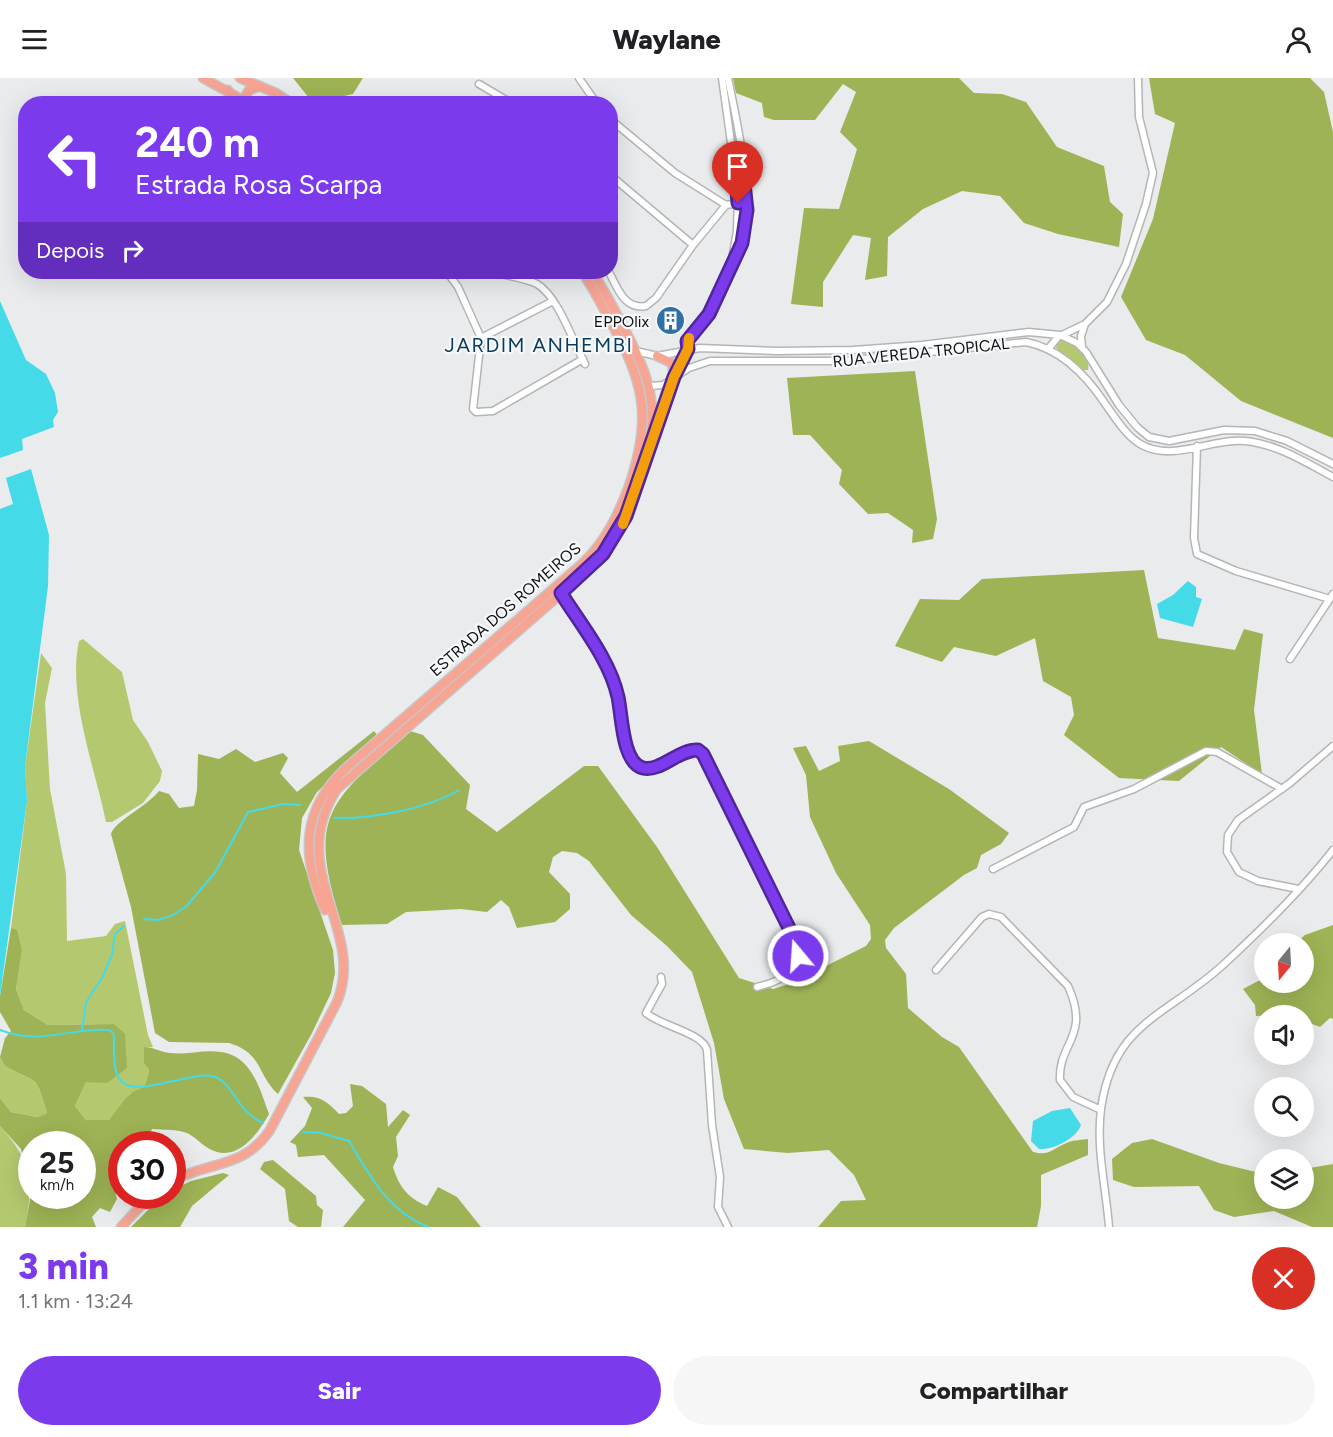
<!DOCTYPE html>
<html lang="pt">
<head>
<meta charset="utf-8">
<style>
  :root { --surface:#fff; --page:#f6f6f6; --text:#202124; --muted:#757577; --accent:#7c3aed }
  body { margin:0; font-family:Figtree,sans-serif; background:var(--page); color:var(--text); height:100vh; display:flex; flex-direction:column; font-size:22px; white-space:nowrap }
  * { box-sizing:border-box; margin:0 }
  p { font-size:20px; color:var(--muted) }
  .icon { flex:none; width:33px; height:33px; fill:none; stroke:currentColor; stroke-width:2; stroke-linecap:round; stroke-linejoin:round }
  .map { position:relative; height:1149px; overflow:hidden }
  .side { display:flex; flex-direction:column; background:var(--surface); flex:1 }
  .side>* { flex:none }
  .banner { position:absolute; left:18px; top:18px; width:600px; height:183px; border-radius:24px; box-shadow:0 6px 24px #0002; background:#7c3aed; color:#fff; overflow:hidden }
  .needle { width:39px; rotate:198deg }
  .controls { position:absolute; left:1254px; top:855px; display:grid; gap:12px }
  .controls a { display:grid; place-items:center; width:60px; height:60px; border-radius:50%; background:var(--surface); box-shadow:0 6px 24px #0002; font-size:30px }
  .speed { position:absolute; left:18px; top:1053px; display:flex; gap:12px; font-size:30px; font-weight:700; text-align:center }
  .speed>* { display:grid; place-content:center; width:78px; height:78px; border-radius:50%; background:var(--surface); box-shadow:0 6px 24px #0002; line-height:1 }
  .speed small { font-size:15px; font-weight:400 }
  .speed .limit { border:9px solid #d22; background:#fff; color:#111 }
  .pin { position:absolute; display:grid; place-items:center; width:51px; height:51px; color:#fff; margin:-62px -26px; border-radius:50% 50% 50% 0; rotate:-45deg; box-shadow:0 0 6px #0007 }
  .pin .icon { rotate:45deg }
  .me { position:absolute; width:66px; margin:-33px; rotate:342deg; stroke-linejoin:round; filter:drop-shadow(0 0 4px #0008) }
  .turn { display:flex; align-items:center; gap:21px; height:126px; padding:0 18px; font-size:27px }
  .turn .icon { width:78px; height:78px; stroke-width:2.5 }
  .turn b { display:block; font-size:42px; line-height:51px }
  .then { display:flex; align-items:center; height:57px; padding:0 18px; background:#0003; gap:12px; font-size:22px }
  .round { display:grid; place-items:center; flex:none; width:63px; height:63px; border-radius:32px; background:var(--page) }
  .head { display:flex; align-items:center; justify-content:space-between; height:102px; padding:0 18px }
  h1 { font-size:36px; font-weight:800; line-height:45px; color:var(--accent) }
  .action { display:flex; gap:12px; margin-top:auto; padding:12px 18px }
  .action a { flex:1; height:69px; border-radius:36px; background:var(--accent); color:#fff; font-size:24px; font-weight:800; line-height:69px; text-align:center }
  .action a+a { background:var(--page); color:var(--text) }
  header { display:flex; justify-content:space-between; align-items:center; height:78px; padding:0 18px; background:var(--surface); font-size:27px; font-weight:800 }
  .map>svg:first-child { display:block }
  .green { fill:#b4c96f }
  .forest { fill:#9eb355 }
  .water { fill:#45dae7 }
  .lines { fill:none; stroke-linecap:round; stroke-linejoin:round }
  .stream { stroke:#45dae7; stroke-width:2 }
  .minor-casing { stroke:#b3b5b7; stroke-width:9 }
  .major-casing { stroke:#c6c6c6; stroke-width:11 }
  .minor { stroke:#fff; stroke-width:6 }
  .major { stroke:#f7a493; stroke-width:8 }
  .route-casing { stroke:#51269a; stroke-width:15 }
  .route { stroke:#7c3aed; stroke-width:10 }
  .slow { stroke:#f59e0b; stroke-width:10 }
  .labels { text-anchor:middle; stroke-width:4.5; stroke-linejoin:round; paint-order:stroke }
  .poi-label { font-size:16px; fill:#101111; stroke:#f6f8fa; text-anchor:end }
  .street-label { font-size:16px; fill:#101111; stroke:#f6f8fa }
  .quarter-label { font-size:20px; letter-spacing:1.5px; fill:#0a3a5e; stroke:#f6f8fa }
</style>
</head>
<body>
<header><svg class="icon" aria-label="menu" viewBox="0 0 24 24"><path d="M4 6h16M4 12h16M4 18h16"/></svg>Waylane<svg class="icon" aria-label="person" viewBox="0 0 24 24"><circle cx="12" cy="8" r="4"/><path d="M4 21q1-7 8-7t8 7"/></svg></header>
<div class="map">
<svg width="1333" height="1149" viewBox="0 0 1333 1149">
  <rect width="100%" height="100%" fill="#e9ebed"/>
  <path class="green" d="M 1063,261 C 1074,267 1091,278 1088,292 L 1082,292 L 1056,270 L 1058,263 Z
    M 83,561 L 122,594 L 133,642 L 148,664 L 162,693 L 160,703 L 143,725 L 112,744 L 106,744 C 95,690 67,618 79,563 Z
    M 41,575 L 52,590 L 45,625 L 50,711 L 66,796 L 67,863 L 106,858 L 115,846 L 125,843 L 148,957 L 153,969 L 144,969 L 149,991 L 147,1006 L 142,1013 L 130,1016 L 109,1042 L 86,1042 L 75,1028 L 86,1004 L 107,1004 L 114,946 L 48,947 L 24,932 L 16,911 L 22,873 L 11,850 L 27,723 L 25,689 Z
    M 0,979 L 5,988 C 38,1007 35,993 47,1035 L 37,1039 L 11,1034 L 0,1020 Z
    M 0,1048 C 32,1084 34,1103 25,1149 L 0,1149 Z"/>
  <path class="forest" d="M 293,0 L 363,0 L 353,16 L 313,25 Z
    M 733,0 L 959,0 L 974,15 L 1002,16 L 1026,24 L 1057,69 L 1104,88 L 1110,124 L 1123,136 L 1119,169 L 1058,156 L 1024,145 L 1000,118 L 962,113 L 923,131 L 888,159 L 887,198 L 865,202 L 871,160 L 853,157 L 823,204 L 823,229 L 791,226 L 804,130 L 839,131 L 857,71 L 840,54 L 856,14 L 843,6 L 815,42 L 774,42 L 764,39 L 762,25 L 736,15 Z
    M 1149,0 L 1310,0 L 1324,14 L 1333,54 L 1333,360 L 1241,323 L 1185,277 L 1146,262 L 1121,219 L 1153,141 L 1175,45 L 1155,36 Z
    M 915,293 L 937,441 L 933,461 L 912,465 L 913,452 L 888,435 L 868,436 L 839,406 L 842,392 L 810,357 L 793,357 L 787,300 Z
    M 1144,492 L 1158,560 L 1235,572 L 1244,551 L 1263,556 L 1254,632 L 1262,696 L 1221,669 L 1179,703 L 1119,700 L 1064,657 L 1074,637 L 1071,619 L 1043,603 L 1035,560 L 996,578 L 954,569 L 942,584 L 895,568 L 920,521 L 959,522 L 982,501 Z
    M 374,653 L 378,658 L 317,714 L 302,740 L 299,772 L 333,872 L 335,895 L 331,915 L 312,955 L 278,1016 C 257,997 263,975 229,965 L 169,964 L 155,955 L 131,829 L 111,756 C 115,743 146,729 159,713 L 169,716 L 179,730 L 194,728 L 197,712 L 198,676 L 219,681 L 236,671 L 255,684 L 283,675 L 288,680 L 280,695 L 297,714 Z
    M 410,653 L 423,657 L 470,707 L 466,731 L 497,754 L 584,688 L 598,688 L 657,769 L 739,900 L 773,911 L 792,905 L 866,868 L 871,861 L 870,847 L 836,795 L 810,739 L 806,697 L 793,670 L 806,668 L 819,693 L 840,683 L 838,668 L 869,663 L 949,711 L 1009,755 L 1001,766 L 981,777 L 977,790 L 964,797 L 894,850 L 885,862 L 886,870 L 906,896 L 908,930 L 942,959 L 959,969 L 1033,1074 C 1050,1079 1054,1069 1069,1064 C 1074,1062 1082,1062 1088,1061 L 1088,1077 L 1041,1097 L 1041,1128 L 1037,1149 L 818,1149 L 841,1123 L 866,1122 L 854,1097 L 829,1072 L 788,1075 L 744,1071 L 724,1021 L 714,965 L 692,894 L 667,868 L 631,837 L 589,783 L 577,775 L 562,773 L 553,779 L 549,794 L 570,816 L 570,831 L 555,844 L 517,850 L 509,829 L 501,822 L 487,834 L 461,831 L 406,834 L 387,846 L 342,847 C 306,736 329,724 410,653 Z
    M 1333,847 L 1333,941 L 1330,940 L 1320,949 L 1310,945 L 1290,929 L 1277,937 L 1256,938 L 1255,927 L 1243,911 L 1264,900 L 1264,904 L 1304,904 L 1304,866 L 1297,864 L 1305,857 Z
    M 11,850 L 17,852 L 22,873 L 16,911 L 24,932 L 48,947 L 114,946 L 125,956 L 127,990 L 107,1005 L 86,1004 L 75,1028 L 86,1042 L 109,1042 C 115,1034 121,1026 127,1019 C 141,1005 145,1019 149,991 L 144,985 L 144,969 C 154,969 160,974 170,975 C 187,977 204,971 221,974 C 252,978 260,1012 269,1036 C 257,1057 236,1087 208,1070 C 201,1066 196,1060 189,1056 C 180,1051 163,1052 152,1051 L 147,1066 L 122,1066 L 121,1088 L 112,1100 L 117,1121 L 110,1134 L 100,1130 L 92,1139 L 96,1149 L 25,1149 L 31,1117 L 82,1118 L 82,1066 L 32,1066 L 31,1112 L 21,1071 L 0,1048 L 0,1020 L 11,1034 L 37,1039 L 47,1035 C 35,993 38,1007 5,988 L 0,979 L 5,960 L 11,953 L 0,934 L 0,918 Z
    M 350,1006 L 362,1008 L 386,1026 L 388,1049 L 403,1032 L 410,1037 L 396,1059 L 398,1078 L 393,1089 C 399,1109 408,1120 427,1128 L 438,1109 L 457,1119 L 481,1149 L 343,1149 L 365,1122 L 324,1077 L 298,1079 L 296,1067 L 290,1064 L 305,1048 L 312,1030 L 303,1019 C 320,1017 328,1024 339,1036 L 346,1035 L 353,1028 Z
    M 1152,1061 L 1219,1085 L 1264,1096 L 1264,1120 L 1304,1120 L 1304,1091 L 1333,1086 L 1333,1149 L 1312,1149 L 1274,1133 L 1234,1139 L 1214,1132 L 1199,1108 L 1134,1109 L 1113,1102 L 1112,1081 L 1132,1065 Z
    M 273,1082 L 316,1118 L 317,1127 L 323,1132 L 321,1149 L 298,1149 L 289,1143 L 285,1111 L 260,1091 L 264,1084 Z
    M 223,1095 L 229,1097 L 192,1128 L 180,1149 L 131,1149 L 159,1121 L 172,1118 L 175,1111 L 191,1103 Z"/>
  <path class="water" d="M 0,223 L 26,282 L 46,296 L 55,315 L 58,334 L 53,342 L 54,349 L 22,361 L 23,372 L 0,380 Z
    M 31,391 L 49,457 L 48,508 L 25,689 L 27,723 L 0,918 L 0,431 L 13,426 L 6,400 Z
    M 1188,503 L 1196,509 L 1196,519 L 1202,521 L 1193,549 L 1160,540 L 1157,526 L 1173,517 Z
    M 1070,1030 L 1081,1047 C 1076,1061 1053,1072 1039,1071 L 1031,1063 L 1033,1043 L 1052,1033 Z"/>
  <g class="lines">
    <path class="stream" d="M 334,740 C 372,741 427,731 459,712
      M 144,841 L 157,842 L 171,838 L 186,829 L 216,793 L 248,734 L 283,726 L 300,727
      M 0,952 C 40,968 71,949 109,952 L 114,956 C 114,968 113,982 116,993 C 124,1031 194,987 218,1000 C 237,1012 236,1032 263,1045
      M 82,953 L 86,924 L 102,900 L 112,877 L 115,856 L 124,848
      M 303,1054 L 321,1055 L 349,1063 C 370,1098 388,1133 428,1149"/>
    <defs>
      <path id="minor" d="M 579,0 L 597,26
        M 722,0 L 738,115 L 737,153 L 732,181
        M 479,6 L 513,26
        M 610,41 L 675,95 L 726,127
        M 610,97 L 693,167
        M 447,194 L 458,209 L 481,260 L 473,331 L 476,334 L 493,333 L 583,281
        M 491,194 C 506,198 523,199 537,206 C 558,218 573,264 585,286
        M 609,194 C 617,209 624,232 646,228 L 656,220 L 693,167 L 726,127 L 738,125
        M 481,260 L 553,223
        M 1082,269 L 1081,258 L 1085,246
        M 688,271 C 687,257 697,251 706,241 C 719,225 734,187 741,167 C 756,124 737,45 728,0
        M 1048,271 L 1058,259 L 1085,246 L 1107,224 L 1126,186 L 1146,126 L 1153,95 L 1139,39 L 1138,0
        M 636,273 L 657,278 L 700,270 L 777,273 L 853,272 L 922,267 L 1029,254 L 1060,257 L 1077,265 L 1086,274 L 1119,327 L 1137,349 L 1149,359 L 1169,363 L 1224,352 L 1255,353 L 1287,363 L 1333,386
        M 650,308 L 663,307 L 689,290 L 710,283 L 845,283 L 1026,264 C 1062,271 1087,298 1106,327 C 1116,341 1127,359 1142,367 C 1174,384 1211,360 1245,363 C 1277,366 1305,384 1333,399
        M 1197,368 L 1194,460 L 1197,476 L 1236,493 L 1330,521
        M 561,515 C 581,545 608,580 618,615 C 622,633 621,686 643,690 C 660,694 678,673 695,672 L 703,676 L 707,683 L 797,870 C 800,895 778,904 757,909
        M 1290,581 L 1333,516
        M 993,791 L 1074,749 L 1084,729 L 1134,711 L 1206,673 L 1217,674 L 1282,711
        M 1298,811 L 1258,803 L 1239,794 L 1227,774 L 1228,757 L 1238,742 L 1290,705 L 1333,668
        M 936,892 L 982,839 L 989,836 L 1001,839 L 1068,908 C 1091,959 1058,964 1060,1002 L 1073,1019 L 1101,1032
        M 661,899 L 662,906 L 646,935 C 661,948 703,955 707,972 L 712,1047 L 720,1099 L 718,1129 L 728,1149
        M 1109,1149 C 1106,1110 1096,1071 1101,1031 C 1113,944 1167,938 1223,887 C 1261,852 1301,813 1333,772"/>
      <path id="major" d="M 203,0 L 250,26
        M 240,0 L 276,15 L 293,26
        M 228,12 L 234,26
        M 244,21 L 249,12 L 260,8
        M 657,278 L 672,285 L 674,298
        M 654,358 L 674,299 L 688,271
        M 325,832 C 301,778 301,732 346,690 L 582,486 C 605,464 618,438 629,408 C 651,344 646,308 614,250 C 604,231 594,211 582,194
        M 172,1103 C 209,1083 244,1091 270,1052 L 337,924 C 367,852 284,792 337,711 L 587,493 C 611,469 625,443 636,411 C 660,342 658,314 624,250 C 614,231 604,211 592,194
        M 121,1149 L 150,1118"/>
    </defs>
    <use href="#minor" class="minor-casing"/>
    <use href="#major" class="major-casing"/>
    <use href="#minor" class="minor"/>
    <use href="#major" class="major"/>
  </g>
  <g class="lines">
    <defs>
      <path id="route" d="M 738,125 L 736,98 L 743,97 L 747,132 L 742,165 L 709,236 L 687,263 L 688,271 L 674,299 L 626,438 L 603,476 L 561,515 C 581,547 610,582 618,619 C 622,637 622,685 643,690 C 661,694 679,671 698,672 L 703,676 L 789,850 L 798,878"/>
    </defs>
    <use href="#route" class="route-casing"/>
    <use href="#route" class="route"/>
    <path class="slow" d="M 623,446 L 674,299 L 688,271 L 689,260"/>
  </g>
  <defs>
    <symbol id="building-disc" viewBox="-11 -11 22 22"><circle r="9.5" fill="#2f71a7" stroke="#f6f8fa"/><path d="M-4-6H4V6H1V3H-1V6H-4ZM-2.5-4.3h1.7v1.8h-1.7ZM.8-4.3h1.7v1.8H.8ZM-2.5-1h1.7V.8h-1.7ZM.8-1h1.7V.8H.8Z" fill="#fff"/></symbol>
  </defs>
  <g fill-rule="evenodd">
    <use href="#building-disc" x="654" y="226" width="33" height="33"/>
  </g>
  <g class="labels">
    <g class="poi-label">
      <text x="649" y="249">EPPOlix</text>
    </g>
    <g class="street-label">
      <text transform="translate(921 274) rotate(-6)" y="6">RUA VEREDA TROPICAL</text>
      <text transform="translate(505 531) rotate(-41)" y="6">ESTRADA DOS ROMEIROS</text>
    </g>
    <g class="quarter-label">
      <text x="539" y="274">JARDIM ANHEMBI</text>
    </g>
  </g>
</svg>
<div class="controls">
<a><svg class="needle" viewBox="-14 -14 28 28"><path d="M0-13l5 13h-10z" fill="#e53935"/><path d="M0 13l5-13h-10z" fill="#757577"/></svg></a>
<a><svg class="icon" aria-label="sound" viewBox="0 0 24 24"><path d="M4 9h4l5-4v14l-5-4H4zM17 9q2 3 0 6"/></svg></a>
<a><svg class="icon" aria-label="search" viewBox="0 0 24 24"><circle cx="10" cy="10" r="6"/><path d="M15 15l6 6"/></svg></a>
<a><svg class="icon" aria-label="layers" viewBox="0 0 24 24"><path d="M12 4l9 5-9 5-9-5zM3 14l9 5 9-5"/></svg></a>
</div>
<div class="speed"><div>25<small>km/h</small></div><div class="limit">30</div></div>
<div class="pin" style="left:738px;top:125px;background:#d93025"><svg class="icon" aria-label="arrive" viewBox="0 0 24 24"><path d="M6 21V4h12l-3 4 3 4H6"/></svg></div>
<svg class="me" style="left:798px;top:878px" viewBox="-20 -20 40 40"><circle r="17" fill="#7c3aed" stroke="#fff" stroke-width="3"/><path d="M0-11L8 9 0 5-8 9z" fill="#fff"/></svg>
<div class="banner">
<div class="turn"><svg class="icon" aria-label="left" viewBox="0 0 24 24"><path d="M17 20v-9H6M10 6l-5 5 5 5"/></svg><div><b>240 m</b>Estrada Rosa Scarpa</div></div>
<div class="then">Depois<svg class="icon" aria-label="right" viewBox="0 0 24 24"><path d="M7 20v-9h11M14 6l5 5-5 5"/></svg></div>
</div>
</div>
<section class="side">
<div class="head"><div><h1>3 min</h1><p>1.1 km · 13:24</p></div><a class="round" style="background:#d93025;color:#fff"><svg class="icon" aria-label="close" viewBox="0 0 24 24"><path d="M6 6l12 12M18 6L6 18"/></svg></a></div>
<div class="action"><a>Sair</a><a>Compartilhar</a></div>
</section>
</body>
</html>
